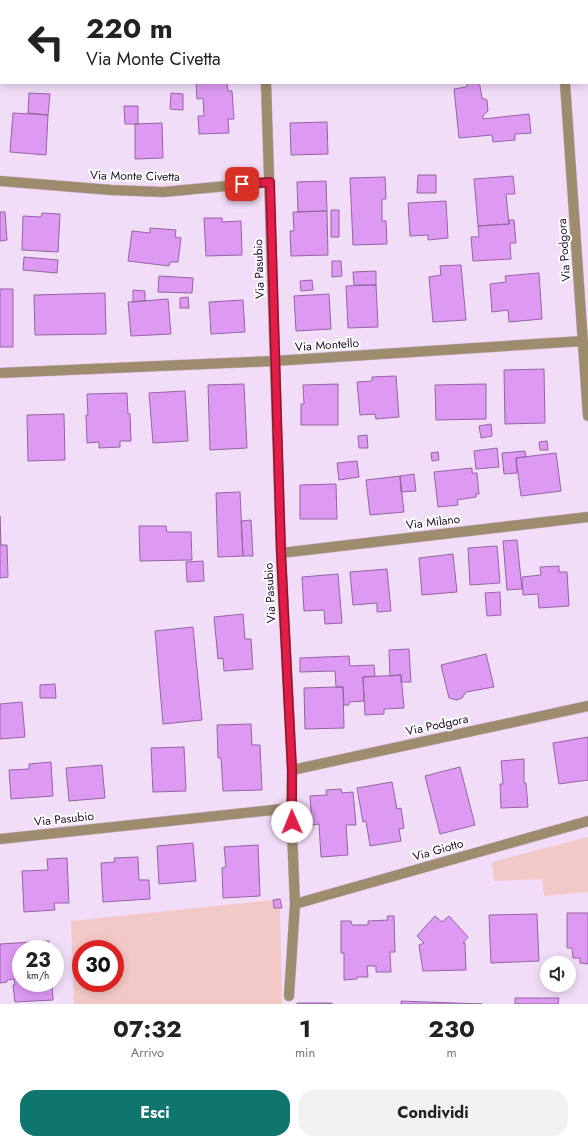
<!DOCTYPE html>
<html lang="it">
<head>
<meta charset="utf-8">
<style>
  :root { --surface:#fff; --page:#f2f2f2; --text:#222; --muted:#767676; --accent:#0f766e }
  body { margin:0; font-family:Jost,sans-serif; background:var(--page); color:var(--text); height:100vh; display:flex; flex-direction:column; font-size:15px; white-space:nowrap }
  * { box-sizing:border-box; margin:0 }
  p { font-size:13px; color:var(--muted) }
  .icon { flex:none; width:22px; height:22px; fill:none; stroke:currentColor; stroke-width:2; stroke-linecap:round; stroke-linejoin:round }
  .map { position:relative; height:1004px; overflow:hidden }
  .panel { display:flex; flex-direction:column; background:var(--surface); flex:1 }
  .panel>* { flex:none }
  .guide { position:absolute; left:0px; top:0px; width:588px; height:84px; box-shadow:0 2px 10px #0003; background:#fff; color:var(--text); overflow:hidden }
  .fabs { position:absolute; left:540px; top:956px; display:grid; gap:8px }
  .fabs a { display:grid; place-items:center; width:36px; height:36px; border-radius:50%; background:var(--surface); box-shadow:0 2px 10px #0003; font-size:20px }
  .speed { position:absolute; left:12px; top:940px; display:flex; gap:8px; font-size:20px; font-weight:700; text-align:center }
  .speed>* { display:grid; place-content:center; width:52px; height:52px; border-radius:50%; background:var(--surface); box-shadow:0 2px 10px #0003; line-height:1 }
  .speed small { font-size:10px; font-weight:400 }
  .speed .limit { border:6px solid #d22; background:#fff; color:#111 }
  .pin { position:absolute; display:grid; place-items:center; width:34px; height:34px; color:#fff; margin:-17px; border-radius:8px; box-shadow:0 2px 6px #0006 }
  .me { position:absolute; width:44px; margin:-22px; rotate:359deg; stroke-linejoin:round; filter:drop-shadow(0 0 3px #0008) }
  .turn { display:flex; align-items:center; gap:14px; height:84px; padding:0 20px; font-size:18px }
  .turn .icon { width:52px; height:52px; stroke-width:2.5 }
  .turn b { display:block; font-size:28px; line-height:34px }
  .eta { display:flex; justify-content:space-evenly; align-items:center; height:68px; text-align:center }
  .eta b { font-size:24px; font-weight:700; line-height:28px }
  .action { display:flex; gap:8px; margin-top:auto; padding:8px 20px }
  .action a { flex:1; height:46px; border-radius:16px; background:var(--accent); color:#fff; font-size:16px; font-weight:700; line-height:46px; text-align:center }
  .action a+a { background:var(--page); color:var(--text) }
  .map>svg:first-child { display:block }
  .green { fill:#f3c9c8; fill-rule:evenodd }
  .building { fill:#de99f3; stroke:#9465a2 }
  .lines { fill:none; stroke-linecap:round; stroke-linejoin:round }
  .minor-casing { stroke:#ccb7d2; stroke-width:11 }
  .minor { stroke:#9f8c6f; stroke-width:10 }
  .route-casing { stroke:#92132f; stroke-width:10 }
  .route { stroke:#e11d48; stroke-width:7 }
  .labels { text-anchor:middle; stroke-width:4; stroke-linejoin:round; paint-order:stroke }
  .street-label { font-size:12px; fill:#1f0c24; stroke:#fff }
</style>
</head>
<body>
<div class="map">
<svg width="588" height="1004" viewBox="0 0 588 1004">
  <rect width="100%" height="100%" fill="#f2ddf8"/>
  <path class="green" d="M 588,837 L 588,892 L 544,896 L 542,879 L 494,881 L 492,862 Z
    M 273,900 L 274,908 L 280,907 L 282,1004 L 74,1004 L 71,921 ZM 81,949 L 115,949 L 115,983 L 81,983 Z"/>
  <path class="building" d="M 195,0 L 226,0 L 226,1 L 195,1 Z
    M 290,0 L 325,0 L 325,1 L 290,1 Z
    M 366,0 L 392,0 L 392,1 L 366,1 Z
    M 0,15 L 1,15 L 1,44 L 0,44 Z
    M 587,23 L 588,23 L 587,65 Z
    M 0,44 L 1,44 L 1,78 L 0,78 Z
    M 196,83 L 227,83 L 228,91 L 232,91 L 234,119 L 228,119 L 229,133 L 199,134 L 198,116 L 204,116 L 203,98 L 197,99 Z
    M 468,83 L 478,83 L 480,86 L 482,98 L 487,100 L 488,111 L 483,115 L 483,119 L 529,114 L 531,133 L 515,134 L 515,140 L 493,142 L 492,135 L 459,138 L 454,89 L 466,87 Z
    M 29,93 L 50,94 L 48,115 L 28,113 Z
    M 171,93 L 183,94 L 183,110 L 170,109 Z
    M 124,106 L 138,106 L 138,124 L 125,124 Z
    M 13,113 L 48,115 L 46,155 L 10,152 Z
    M 327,122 L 328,154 L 291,155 L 290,123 Z
    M 162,123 L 163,158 L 135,159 L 135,124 Z
    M 418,175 L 436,175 L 436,193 L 417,193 Z
    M 513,176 L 515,194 L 506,194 L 509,224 L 478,226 L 474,179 Z
    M 385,177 L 386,199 L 382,199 L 382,221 L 386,221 L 387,244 L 353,245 L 350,178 Z
    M 326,181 L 327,211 L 298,212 L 297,182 Z
    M 446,201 L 448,238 L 428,240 L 428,235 L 410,236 L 408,203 Z
    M 331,210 L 339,210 L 339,237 L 331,237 Z
    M 327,211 L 328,255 L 291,256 L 290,231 L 294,231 L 293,212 Z
    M 0,212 L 5,212 L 7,240 L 0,241 Z
    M 42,213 L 60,214 L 58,252 L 22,250 L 23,216 L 41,217 Z
    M 204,218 L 222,218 L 222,222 L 241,221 L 242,255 L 206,256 Z
    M 509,220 L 514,220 L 516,243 L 510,243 L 511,259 L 473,261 L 471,237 L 479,237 L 478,226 L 509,224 Z
    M 150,228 L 176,230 L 175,237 L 181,238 L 178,262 L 170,262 L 169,266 L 128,261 L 132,231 L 150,233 Z
    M 24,257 L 58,260 L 57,273 L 23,270 Z
    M 332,261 L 341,261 L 342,276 L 332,277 Z
    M 461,265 L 466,320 L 433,322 L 429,277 L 441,275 L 440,266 Z
    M 376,271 L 376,285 L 354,285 L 353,272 Z
    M 539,273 L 542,319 L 509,322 L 508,310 L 492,312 L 490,284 L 506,282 L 505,276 Z
    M 159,276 L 193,278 L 192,293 L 158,292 Z
    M 312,280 L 313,290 L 301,291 L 300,281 Z
    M 376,285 L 378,327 L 348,328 L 346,286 Z
    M 0,289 L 13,289 L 13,347 L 0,347 Z
    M 133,290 L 145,291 L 145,301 L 133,302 Z
    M 105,293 L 106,334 L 35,335 L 34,295 Z
    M 329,294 L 331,329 L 296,331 L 294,296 Z
    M 188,297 L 189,308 L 180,308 L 180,298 Z
    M 168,299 L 171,334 L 131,336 L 128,302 Z
    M 243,300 L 245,332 L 211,334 L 209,302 Z
    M 544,369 L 545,423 L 505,424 L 504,370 Z
    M 396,376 L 399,417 L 376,419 L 375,414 L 360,415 L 357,382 L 372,381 L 372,377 Z
    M 244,384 L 247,448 L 210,450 L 208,385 Z
    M 338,384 L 338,425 L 301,425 L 301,404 L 304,404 L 303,385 Z
    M 486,384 L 486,419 L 436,420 L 435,385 Z
    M 185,391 L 188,441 L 153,443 L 149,393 Z
    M 127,393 L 128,414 L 130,414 L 131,441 L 120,441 L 120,447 L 99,448 L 99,442 L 87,443 L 86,415 L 88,415 L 87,394 Z
    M 64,414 L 65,460 L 28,461 L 27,415 Z
    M 491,424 L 492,436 L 481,438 L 479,426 Z
    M 367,435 L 368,448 L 359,448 L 358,436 Z
    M 547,441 L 548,450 L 540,450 L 539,442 Z
    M 497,448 L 499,467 L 476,469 L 474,451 Z
    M 525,451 L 526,457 L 516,458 L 517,473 L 504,474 L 502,453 Z
    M 438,452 L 439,460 L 432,461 L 431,453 Z
    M 556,453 L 561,491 L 521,496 L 516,458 Z
    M 357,461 L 359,477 L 339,480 L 337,463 Z
    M 472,468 L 472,473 L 477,473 L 479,494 L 476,494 L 476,497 L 457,500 L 458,505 L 438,507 L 434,472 Z
    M 414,474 L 416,491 L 401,492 L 400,476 Z
    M 400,476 L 404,512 L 370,515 L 366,480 Z
    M 336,484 L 337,519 L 300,519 L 300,485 Z
    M 240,492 L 243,556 L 218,557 L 216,493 Z
    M 0,516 L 1,545 L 7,545 L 8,577 L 0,578 Z
    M 251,520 L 253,556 L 243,556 L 241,521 Z
    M 139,526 L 166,526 L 167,532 L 191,532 L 192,560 L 140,561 Z
    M 517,540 L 522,589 L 507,590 L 503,541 Z
    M 497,546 L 500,583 L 470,585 L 468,548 Z
    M 453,554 L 457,592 L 422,595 L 419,558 Z
    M 203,561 L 204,581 L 187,582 L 186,562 Z
    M 559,566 L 559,572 L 567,572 L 569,606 L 539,608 L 538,594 L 523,595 L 522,577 L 541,575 L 540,567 Z
    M 387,569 L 391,611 L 377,612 L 377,603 L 353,605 L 350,572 Z
    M 338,574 L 342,623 L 325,624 L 324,610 L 304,611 L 302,577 Z
    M 500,592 L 501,615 L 487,616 L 485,593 Z
    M 243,614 L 245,639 L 251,639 L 253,669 L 224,671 L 223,658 L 218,659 L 214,617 Z
    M 193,627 L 202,720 L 163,724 L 155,631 Z
    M 409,649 L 411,682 L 401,682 L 401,675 L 390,676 L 389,650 Z
    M 486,654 L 494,687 L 466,692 L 462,698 L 457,700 L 449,698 L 441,665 Z
    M 349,656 L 350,666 L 374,665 L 375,676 L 363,677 L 364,701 L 349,702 L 349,705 L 344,705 L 343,687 L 336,687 L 335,671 L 300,672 L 300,658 Z
    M 401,675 L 404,708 L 384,709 L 384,714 L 365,715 L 363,677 Z
    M 55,684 L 56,698 L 40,698 L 40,685 Z
    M 336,687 L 343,687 L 344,728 L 305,729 L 304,688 Z
    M 22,702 L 25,737 L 0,739 L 0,704 Z
    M 251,724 L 252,745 L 260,745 L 262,790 L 223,791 L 221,758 L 218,758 L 217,725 Z
    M 588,737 L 588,780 L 559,784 L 553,743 Z
    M 184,747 L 186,791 L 153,792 L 151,748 Z
    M 524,759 L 524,783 L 526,783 L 528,807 L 501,808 L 500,784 L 503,784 L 501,761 Z
    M 51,762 L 53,796 L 11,799 L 9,770 L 29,769 L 29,764 Z
    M 102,765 L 105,798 L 69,801 L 66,768 Z
    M 460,767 L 475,825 L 440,834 L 425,776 Z
    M 392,782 L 397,809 L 401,808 L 404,828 L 399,829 L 401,841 L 370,846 L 366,821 L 363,822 L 357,788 Z
    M 341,789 L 342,793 L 353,792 L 356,825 L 346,825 L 348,855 L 321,857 L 319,824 L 312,825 L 310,796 L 327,795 L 326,790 Z
    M 193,843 L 196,881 L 159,884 L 157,846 Z
    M 258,845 L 260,896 L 223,898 L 222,868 L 226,867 L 224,847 Z
    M 138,857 L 139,880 L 149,880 L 150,899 L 103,902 L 101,863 L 115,862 L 114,858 Z
    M 67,858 L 69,903 L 54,903 L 55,910 L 24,912 L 22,871 L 48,870 L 47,859 Z
    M 280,899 L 282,908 L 274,908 L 273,900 Z
    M 567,913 L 588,913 L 588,964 L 580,963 L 580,958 L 573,958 L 572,948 L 567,948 Z
    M 537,914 L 539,961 L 491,963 L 489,915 Z
    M 387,916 L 394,916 L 395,952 L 390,952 L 391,972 L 376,972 L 376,966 L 367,966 L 368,977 L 357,977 L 357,979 L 344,980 L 344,953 L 341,953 L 341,921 L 351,921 L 352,925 L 368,925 L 368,921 L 388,920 Z
    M 435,916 L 442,922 L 449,916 L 468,937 L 463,943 L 465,943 L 466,970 L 423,971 L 419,945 L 424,943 L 417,936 Z
    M 49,941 L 49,949 L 21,949 L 21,983 L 52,983 L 53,1000 L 15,1002 L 13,985 L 15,985 L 14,979 L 7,980 L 7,982 L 0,983 L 0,944 Z
    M 515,998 L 559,998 L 558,1004 L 515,1004 Z
    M 401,1001 L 482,1004 L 401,1004 Z
    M 297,1003 L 332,1003 L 332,1004 L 297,1004 Z"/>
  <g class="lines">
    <defs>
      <path id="minor" d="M 65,0 L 71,1
        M 264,0 L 264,1
        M 114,1 L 114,0
        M 266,83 L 281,553 L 292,770 L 291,808 L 295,904 L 588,821
        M 565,83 L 588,416
        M 0,181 L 111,190 L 163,192 L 270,182
        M 0,373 L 274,361 L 583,341
        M 281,553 L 588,517
        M 292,770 L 588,706
        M 0,839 L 291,808
        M 289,996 L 295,904"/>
    </defs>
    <use href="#minor" class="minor-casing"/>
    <use href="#minor" class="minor"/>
  </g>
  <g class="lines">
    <defs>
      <path id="route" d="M 242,184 L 270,182 L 281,553 L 292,770 L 292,822"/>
    </defs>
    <use href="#route" class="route-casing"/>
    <use href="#route" class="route"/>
  </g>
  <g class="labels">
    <g class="street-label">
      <text transform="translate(135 176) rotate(1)" y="4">Via Monte Civetta</text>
      <text transform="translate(564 250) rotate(-94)" y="4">Via Podgora</text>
      <text transform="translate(259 269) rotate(-92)" y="4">Via Pasubio</text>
      <text transform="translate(327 345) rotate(-4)" y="4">Via Montello</text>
      <text transform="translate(433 522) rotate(-7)" y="4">Via Milano</text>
      <text transform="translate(270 593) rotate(-93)" y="4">Via Pasubio</text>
      <text transform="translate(437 725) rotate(-12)" y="4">Via Podgora</text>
      <text transform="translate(64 819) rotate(-6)" y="4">Via Pasubio</text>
      <text transform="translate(438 850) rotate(-16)" y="4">Via Giotto</text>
    </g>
  </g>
</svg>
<div class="fabs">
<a><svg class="icon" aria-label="sound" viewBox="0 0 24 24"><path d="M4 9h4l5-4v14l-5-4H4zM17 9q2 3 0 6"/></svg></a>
</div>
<div class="speed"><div>23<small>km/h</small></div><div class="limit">30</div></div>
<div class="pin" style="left:242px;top:184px;background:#d93025"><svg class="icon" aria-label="arrive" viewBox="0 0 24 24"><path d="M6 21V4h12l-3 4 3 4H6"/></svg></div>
<svg class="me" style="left:292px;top:822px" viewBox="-20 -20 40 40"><circle r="19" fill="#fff"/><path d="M0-13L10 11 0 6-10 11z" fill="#e11d48"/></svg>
<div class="guide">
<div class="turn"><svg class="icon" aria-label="left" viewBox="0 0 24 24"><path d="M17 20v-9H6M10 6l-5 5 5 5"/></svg><div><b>220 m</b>Via Monte Civetta</div></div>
</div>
</div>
<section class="panel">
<div class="eta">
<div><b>07:32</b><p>Arrivo</p></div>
<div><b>1</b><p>min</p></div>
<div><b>230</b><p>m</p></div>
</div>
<div class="action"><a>Esci</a><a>Condividi</a></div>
</section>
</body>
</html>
